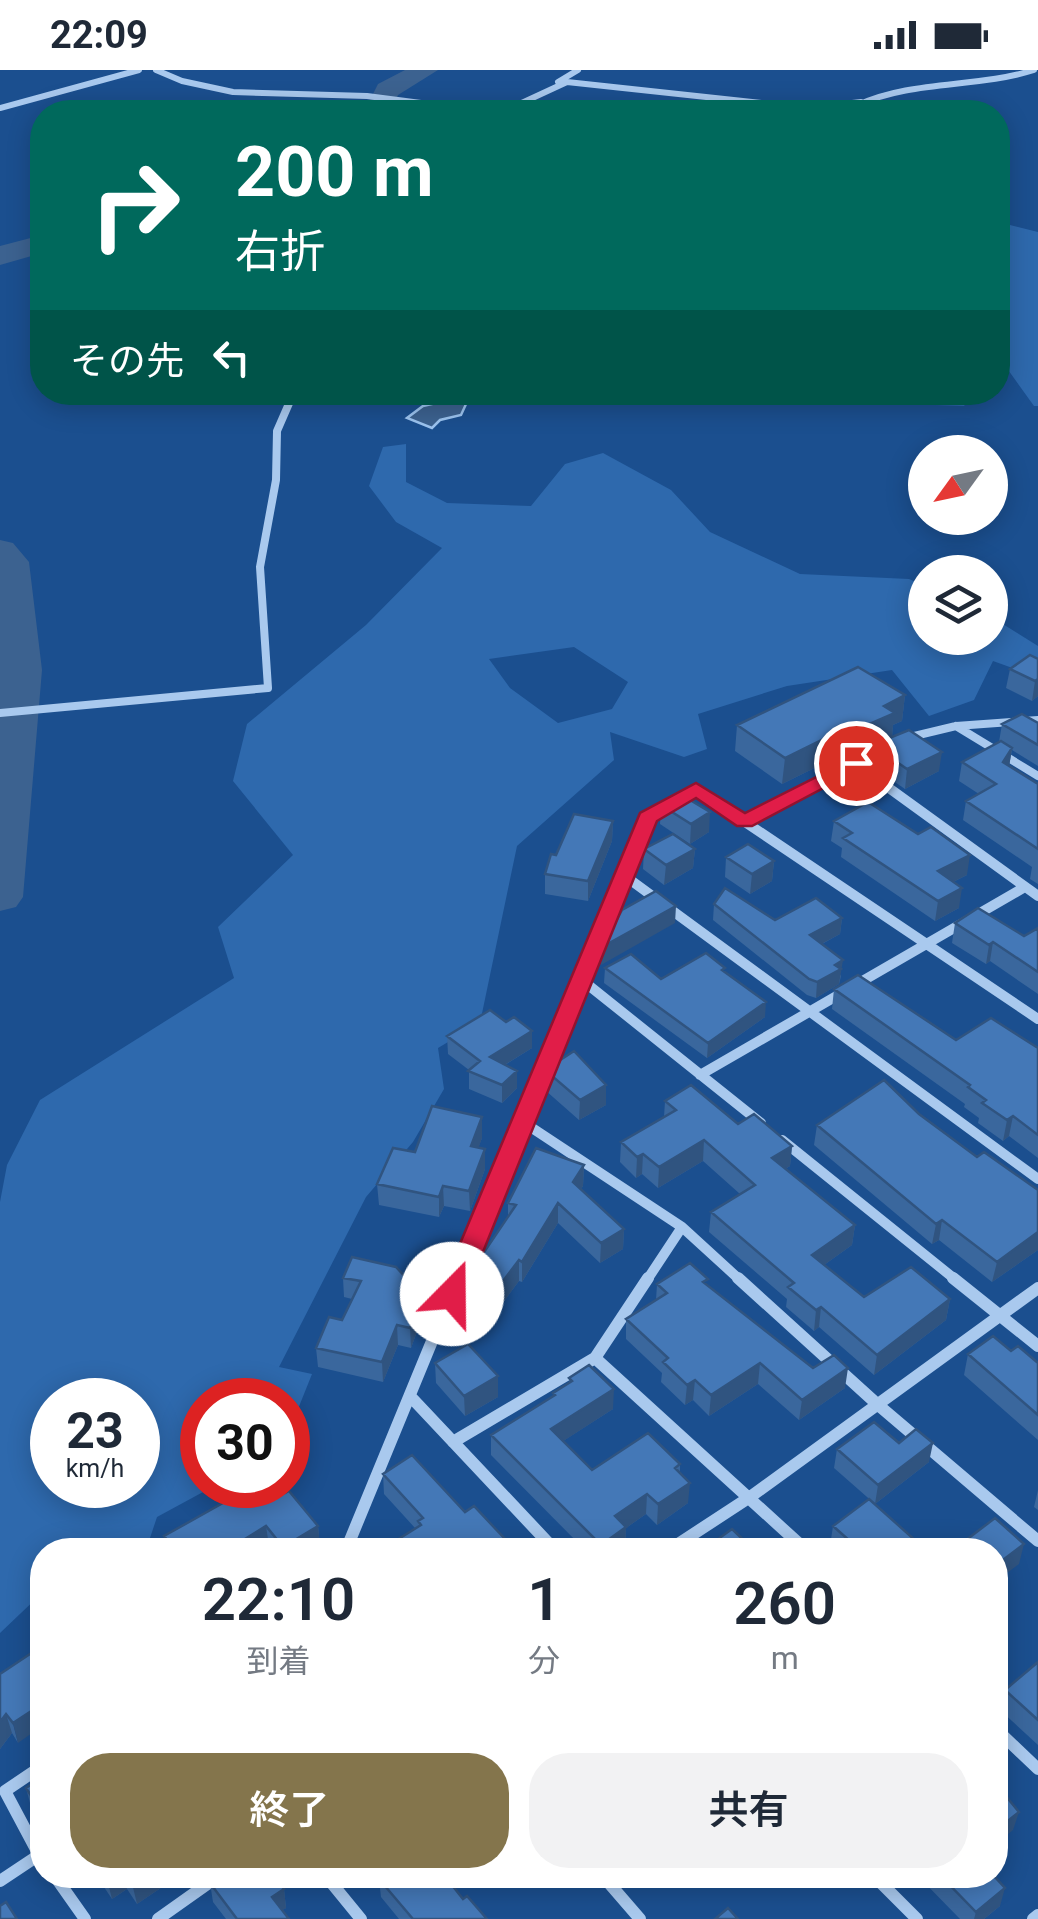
<!DOCTYPE html>
<html lang="ja">
<head>
<meta charset="utf-8">
<style>
  :root { --surface:#fff; --page:#f2f2f3; --text:#1f2937; --muted:#747a83; --accent:#84754c }
  body { margin:0; font-family:Roboto,"Noto Sans JP",sans-serif; background:var(--page); color:var(--text); height:100vh; display:flex; flex-direction:column; font-size:38px; white-space:nowrap }
  * { box-sizing:border-box; margin:0 }
  p { font-size:32px; color:var(--muted) }
  .icon { flex:none; width:55px; height:55px; fill:none; stroke:currentColor; stroke-width:2; stroke-linecap:round; stroke-linejoin:round }
  .map { position:relative; flex:1; overflow:hidden }
  .side { position:absolute; left:30px; top:1468px; width:978px; height:350px; display:flex; flex-direction:column; background:var(--surface); border-radius:40px; box-shadow:0 5px 25px #0003 }
  .side>* { flex:none }
  .top-card { position:absolute; left:30px; top:30px; width:980px; height:305px; border-radius:40px; box-shadow:0 5px 25px #0003; background:#00695c; color:#fff; overflow:hidden }
  .needle { width:65px; rotate:237deg }
  .buttons { position:absolute; left:908px; top:365px; display:grid; gap:20px }
  .buttons a { display:grid; place-items:center; width:100px; height:100px; border-radius:50%; background:var(--surface); box-shadow:0 5px 25px #0003; font-size:50px }
  .speed { position:absolute; left:30px; top:1308px; display:flex; gap:20px; font-size:50px; font-weight:700; text-align:center }
  .speed>* { display:grid; place-content:center; width:130px; height:130px; border-radius:50%; background:var(--surface); box-shadow:0 5px 25px #0003; line-height:1 }
  .speed small { font-size:25px; font-weight:400 }
  .speed .limit { border:15px solid #d22; background:#fff; color:#111 }
  .pin { position:absolute; display:grid; place-items:center; width:85px; height:85px; color:#fff; margin:-42px; border:5px solid #fff; border-radius:50%; box-shadow:0 2px 10px #0007 }
  .me { position:absolute; width:110px; margin:-55px; rotate:22deg; stroke-linejoin:round; filter:drop-shadow(0 0 8px #0008) }
  .turn { display:flex; align-items:center; gap:35px; height:210px; padding:0 40px; font-size:45px }
  .turn .icon { width:130px; height:130px; stroke-width:2.5 }
  .turn b { display:block; font-size:70px; line-height:85px }
  .then { display:flex; align-items:center; height:95px; padding:0 40px; background:#0003; gap:20px; font-size:38px }
  .eta { display:flex; justify-content:space-evenly; align-items:center; height:170px; text-align:center }
  .eta b { font-size:60px; font-weight:600; line-height:70px }
  .primary-button { display:flex; gap:20px; margin-top:auto; padding:20px 40px }
  .primary-button a { flex:1; height:115px; border-radius:40px; background:var(--accent); color:#fff; font-size:40px; font-weight:600; line-height:115px; text-align:center }
  .primary-button a+a { background:var(--page); color:var(--text) }
  .status { display:flex; justify-content:space-between; align-items:center; height:70px; padding:0 50px; background:var(--surface); direction:ltr }
  .status svg { height:28px; fill:currentColor }
  .map>svg:first-child { display:block }
  .green { fill:#2e69ad; fill-rule:evenodd }
  .water { fill:#3c6290; stroke:#9cc4f0; stroke-width:2.5 }
  .lines { fill:none; stroke-linecap:round; stroke-linejoin:round }
  .river { fill:#3c6290; fill-rule:evenodd }
  .minor-far3 { stroke:#a9c9ee; stroke-width:6 }
  .minor-far2 { stroke:#a9c9ee; stroke-width:8 }
  .minor-far1 { stroke:#a9c9ee; stroke-width:10 }
  .minor { stroke:#a9c9ee; stroke-width:12 }
  .wall { fill:#3a679d }
  .shaded-wall { fill:#305480 }
  .building { fill:#4478b7; stroke:#305480; stroke-width:2.5 }
  .route { fill:#e11d48; stroke:#92132f; stroke-width:2.5 }
</style>
</head>
<body>
<div class="status"><b>22:09</b><svg viewBox="0 0 49 12"><path d="M0 12V9h3v3zM5 12V6h3v6zM10 12V3h3v9zM15 12V0h3v12zM26 1h20v11H26zM47 4h2v5h-2z"/></svg></div>
<div class="map">
<svg width="1038" height="1849" viewBox="0 0 1038 1849">
  <rect width="100%" height="100%" fill="#1b4f8f"/>
  <path class="green" d="M 998,152 L 1038,162 L 1038,336 L 1034,336 L 1001,290 L 998,293 Z
    M 458,323 L 975,323 L 964,336 L 677,326 L 479,331 Z
    M 406,374 L 406,412 L 447,433 L 531,436 L 565,394 L 603,383 L 671,420 L 710,462 L 800,504 L 909,509 L 925,516 L 925,568 L 990,568 L 990,546 L 1038,576 L 1038,607 L 993,591 L 974,630 L 929,646 L 892,600 L 787,616 L 698,644 L 707,679 L 684,687 L 610,662 L 614,690 L 517,776 L 480,953 L 438,978 L 444,1019 L 413,1072 L 366,1127 L 279,1297 L 312,1304 L 288,1364 L 288,1330 L 202,1330 L 202,1415 L 216,1415 L 157,1447 L 146,1480 L 42,1480 L 42,1523 L 0,1563 L 0,1132 L 7,1095 L 40,1030 L 234,908 L 218,857 L 293,785 L 233,711 L 247,654 L 366,555 L 442,478 L 396,452 L 369,416 L 383,377 ZM 574,577 L 628,612 L 612,639 L 558,653 L 510,618 L 489,589 ZM 52,1330 L 138,1330 L 138,1415 L 52,1415 Z"/>
  <path class="water" d="M 458,328 L 467,332 L 461,345 L 440,350 L 432,358 L 407,348 L 423,336 Z"/>
  <g class="lines">
    <path class="river" d="M 405,0 L 438,0 L 398,25 L 390,42 L 364,42 L 378,14 Z
      M 42,165 L 42,183 L 0,195 L 0,176 Z
      M 0,470 L 13,473 L 29,492 L 42,600 L 23,827 L 16,837 L 0,841 Z"/>
    <path class="minor-far3" d="M 156,0 L 182,11 L 233,22 L 367,26 L 475,40 L 513,37 L 567,12 L 808,38 L 861,32
      M 558,12 L 578,0
      M 0,38 L 139,0
      M 859,42 L 858,35 C 912,10 977,18 1034,0"/>
    <path class="minor-far2" d="M 0,643 L 268,618 L 260,497 L 276,410 L 277,361 L 294,322
      M 956,656 L 1038,706
      M 906,668 L 956,656 L 1038,650
      M 829,707 L 855,693 L 874,707"/>
    <path class="minor-far1" d="M 871,705 L 1038,826
      M 744,752 L 833,705
      M 625,806 L 1038,1109
      M 582,910 L 761,1053
      M 700,1005 L 1025,817
      M 523,1052 L 682,1157 L 647,1210
      M 782,1070 L 956,1210
      M 682,1157 L 740,1210
      M 457,1210 L 648,748 L 696,719 L 1038,949"/>
    <path class="minor" d="M 738,1208 L 877,1334 L 1038,1471
      M 953,1208 L 1038,1276
      M 595,1288 L 806,1480
      M 410,1326 L 555,1480
      M 453,1372 L 595,1288 L 648,1208
      M 346,1480 L 458,1208
      M 669,1480 L 750,1427 L 1038,1218
      M 995,1658 L 1038,1699
      M 39,1785 L 5,1721 L 42,1696
      M 54,1805 L 85,1849
      M 325,1805 L 361,1849
      M 602,1805 L 640,1849
      M 873,1805 L 917,1849
      M 0,1811 L 39,1785 L 42,1789
      M 158,1849 L 220,1805
      M 1033,1849 L 1038,1845"/>
  </g>
  <path class="wall" d="M 1038,589 L 1038,626 L 1032,631 L 1006,618 L 1010,599 Z
    M 905,625 L 902,651 L 893,655 L 892,667 L 939,701 L 905,719 L 870,695 L 872,677 L 855,685 L 849,681 L 782,714 L 735,681 L 737,655 Z
    M 1038,653 L 1038,696 L 1012,680 L 1009,696 L 1038,714 L 1038,814 L 1030,809 L 1032,797 L 963,750 L 966,731 L 979,724 L 959,711 L 962,692 L 999,672 L 1002,654 Z
    M 661,735 L 709,762 L 690,774 L 660,754 Z
    M 613,751 L 612,771 L 588,831 L 545,824 L 545,804 L 556,785 Z
    M 834,751 L 967,805 L 953,812 L 959,838 L 935,851 L 841,787 L 842,778 L 831,771 Z
    M 644,779 L 695,779 L 693,798 L 664,815 L 643,799 Z
    M 726,787 L 774,791 L 772,811 L 750,824 L 725,807 Z
    M 714,834 L 775,850 L 842,848 L 840,864 L 822,874 L 841,906 L 839,914 L 816,928 L 807,925 L 713,850 Z
    M 955,853 L 1024,866 L 1038,858 L 1038,924 L 990,891 L 986,894 L 952,873 Z
    M 605,898 L 661,909 L 725,902 L 765,947 L 707,988 L 604,913 Z
    M 834,919 L 956,970 L 1038,978 L 1038,1088 L 1009,1066 L 1003,1071 L 978,1053 L 979,1048 L 964,1037 L 965,1034 L 832,939 Z
    M 447,966 L 532,978 L 505,995 L 517,1018 L 502,1033 L 469,1019 L 469,1000 L 448,984 Z
    M 545,1000 L 606,1035 L 579,1050 L 545,1020 Z
    M 665,1031 L 738,1054 L 792,1076 L 790,1096 L 785,1099 L 855,1155 L 852,1175 L 824,1195 L 864,1227 L 950,1229 L 946,1250 L 874,1305 L 819,1257 L 814,1261 L 786,1237 L 787,1229 L 709,1162 L 711,1142 L 740,1124 L 703,1091 L 658,1118 L 642,1104 L 636,1108 L 620,1092 L 621,1072 L 664,1047 Z
    M 919,1044 L 977,1087 L 1038,1120 L 1038,1180 L 992,1212 L 939,1170 L 932,1174 L 814,1075 L 817,1055 Z
    M 482,1068 L 478,1078 L 485,1079 L 485,1099 L 470,1141 L 444,1136 L 439,1147 L 379,1135 L 377,1114 L 415,1082 Z
    M 584,1095 L 583,1116 L 581,1119 L 624,1159 L 623,1179 L 600,1193 L 558,1153 L 522,1212 L 519,1211 L 482,1261 L 454,1248 L 453,1228 L 508,1147 L 508,1133 Z
    M 343,1208 L 423,1226 L 423,1245 L 411,1278 L 398,1275 L 383,1312 L 318,1297 L 316,1278 L 342,1250 L 352,1229 L 344,1227 Z
    M 657,1214 L 707,1215 L 813,1298 L 845,1318 L 799,1350 L 758,1314 L 709,1346 L 693,1330 L 685,1335 L 661,1312 L 662,1303 L 626,1269 L 626,1249 L 656,1230 Z
    M 1011,1281 L 1038,1293 L 1038,1370 L 964,1305 L 968,1284 Z
    M 435,1293 L 498,1306 L 498,1327 L 465,1346 L 436,1313 Z
    M 569,1308 L 613,1339 L 563,1371 L 592,1400 L 680,1394 L 680,1403 L 688,1433 L 657,1455 L 646,1444 L 626,1458 L 625,1478 L 621,1480 L 585,1480 L 491,1385 L 491,1365 L 553,1327 L 553,1323 L 569,1313 Z
    M 899,1373 L 929,1392 L 875,1434 L 834,1398 L 837,1379 Z
    M 383,1404 L 465,1442 L 506,1470 L 506,1480 L 381,1480 L 415,1458 L 384,1424 Z
    M 1038,1420 L 1038,1440 L 1034,1437 Z
    M 285,1423 L 318,1456 L 320,1476 L 313,1480 L 272,1480 L 269,1476 L 262,1480 L 167,1480 L 164,1466 Z
    M 833,1456 L 926,1480 L 835,1480 L 830,1476 Z
    M 1038,1592 L 1038,1675 L 1000,1640 L 1005,1620 Z
    M 0,1604 L 18,1673 L 12,1663 L 0,1679 Z
    M 42,1707 L 42,1757 L 33,1744 L 26,1718 Z
    M 96,1805 L 180,1805 L 137,1834 L 127,1819 L 112,1829 Z
    M 917,1805 L 993,1805 L 1000,1836 L 984,1849 L 960,1849 Z
    M 379,1809 L 463,1829 L 487,1849 L 399,1849 L 381,1827 Z
    M 210,1813 L 284,1819 L 286,1838 L 282,1840 L 289,1849 L 226,1849 L 213,1832 Z"/>
  <path class="shaded-wall" d="M 1038,609 L 1038,626 L 1032,631 L 1035,611 Z
    M 905,625 L 902,651 L 893,655 L 892,669 L 872,675 L 872,677 L 855,685 L 858,659 L 884,636 Z
    M 852,655 L 849,681 L 782,714 L 785,688 Z
    M 1012,678 L 1009,697 L 1003,692 Z
    M 942,682 L 939,701 L 905,719 L 907,699 Z
    M 710,742 L 709,762 L 690,774 L 691,754 Z
    M 613,751 L 612,771 L 588,831 L 588,811 Z
    M 695,779 L 693,798 L 664,815 L 666,795 Z
    M 970,785 L 967,805 L 935,821 L 938,801 Z
    M 774,791 L 772,811 L 750,824 L 752,804 Z
    M 962,818 L 959,838 L 935,851 L 938,831 Z
    M 676,836 L 675,853 L 601,895 L 602,877 Z
    M 842,848 L 840,864 L 808,881 L 810,865 Z
    M 993,872 L 990,891 L 986,894 L 989,875 Z
    M 843,890 L 839,914 L 816,928 L 817,912 L 835,895 Z
    M 766,932 L 765,947 L 707,988 L 708,973 Z
    M 532,961 L 532,978 L 490,1004 L 490,987 Z
    M 517,1001 L 517,1018 L 502,1033 L 502,1015 Z
    M 606,1015 L 606,1035 L 579,1050 L 580,1030 Z
    M 1013,1046 L 1009,1066 L 1003,1071 L 1007,1050 Z
    M 482,1047 L 482,1068 L 472,1097 L 471,1076 Z
    M 704,1070 L 703,1091 L 658,1118 L 659,1097 Z
    M 792,1076 L 790,1096 L 770,1108 L 772,1088 Z
    M 485,1079 L 485,1099 L 470,1141 L 469,1121 Z
    M 643,1084 L 642,1104 L 636,1108 L 637,1087 Z
    M 584,1095 L 583,1116 L 573,1132 L 573,1112 Z
    M 443,1116 L 444,1136 L 439,1147 L 439,1127 Z
    M 558,1133 L 558,1153 L 522,1212 L 522,1192 Z
    M 942,1150 L 939,1170 L 932,1174 L 936,1154 Z
    M 855,1155 L 852,1175 L 810,1205 L 812,1185 Z
    M 624,1159 L 623,1179 L 600,1193 L 601,1173 Z
    M 1038,1162 L 1038,1180 L 992,1212 L 997,1192 Z
    M 519,1190 L 519,1211 L 482,1261 L 481,1240 Z
    M 423,1226 L 423,1245 L 411,1278 L 410,1258 Z
    M 950,1229 L 946,1250 L 874,1305 L 877,1285 Z
    M 821,1237 L 819,1257 L 814,1261 L 816,1240 Z
    M 397,1255 L 398,1275 L 383,1312 L 382,1292 Z
    M 760,1293 L 758,1314 L 709,1346 L 711,1325 Z
    M 848,1298 L 845,1318 L 799,1350 L 802,1330 Z
    M 498,1306 L 498,1327 L 465,1346 L 464,1326 Z
    M 695,1310 L 693,1330 L 685,1335 L 687,1315 Z
    M 614,1319 L 613,1339 L 551,1379 L 551,1359 Z
    M 933,1373 L 929,1392 L 875,1434 L 878,1415 Z
    M 690,1413 L 688,1433 L 657,1455 L 658,1434 Z
    M 647,1424 L 646,1444 L 626,1458 L 625,1478 L 621,1480 L 601,1480 L 601,1475 L 615,1446 Z
    M 266,1456 L 269,1476 L 262,1480 L 227,1480 Z
    M 318,1456 L 320,1476 L 313,1480 L 283,1480 L 283,1477 Z
    M 506,1470 L 506,1480 L 491,1480 Z
    M 1024,1474 L 1019,1494 L 995,1512 L 995,1496 Z
    M 42,1621 L 42,1656 L 18,1673 L 13,1653 Z
    M 6,1644 L 12,1663 L 0,1679 L 0,1652 Z
    M 1019,1742 L 1013,1760 L 995,1775 L 995,1761 Z
    M 106,1805 L 124,1805 L 127,1819 L 112,1829 Z
    M 137,1805 L 180,1805 L 137,1834 L 131,1809 Z
    M 1005,1818 L 1000,1836 L 984,1849 L 974,1849 L 976,1842 Z
    M 284,1819 L 286,1838 L 275,1845 L 272,1827 Z"/>
  <path class="building" d="M 1030,585 L 1038,589 L 1038,609 L 1035,611 L 1010,599 Z
    M 858,597 L 905,625 L 884,636 L 895,643 L 858,659 L 852,655 L 785,688 L 737,655 Z
    M 1022,644 L 1038,653 L 1038,675 L 1002,654 Z
    M 909,660 L 942,682 L 907,699 L 872,675 Z
    M 1001,671 L 1012,678 L 1003,692 L 1038,714 L 1038,779 L 966,731 L 996,714 L 962,692 Z
    M 680,724 L 710,742 L 691,754 L 661,735 Z
    M 868,732 L 918,764 L 931,757 L 970,785 L 938,801 L 962,818 L 938,831 L 843,768 L 852,763 L 834,751 Z
    M 574,744 L 613,751 L 588,811 L 545,804 L 551,784 L 556,785 Z
    M 673,764 L 695,779 L 666,795 L 644,779 Z
    M 748,774 L 774,791 L 752,804 L 726,787 Z
    M 725,818 L 775,850 L 816,828 L 842,848 L 810,865 L 843,890 L 835,895 L 841,899 L 817,912 L 809,909 L 714,834 Z
    M 656,821 L 676,836 L 602,877 L 622,840 Z
    M 978,838 L 1024,866 L 1038,858 L 1038,902 L 993,872 L 989,875 L 955,853 Z
    M 706,883 L 725,898 L 722,900 L 766,932 L 708,973 L 605,898 L 631,884 L 661,909 Z
    M 858,905 L 956,970 L 991,948 L 1038,978 L 1038,1065 L 1013,1046 L 1007,1050 L 982,1033 L 986,1030 L 968,1017 L 970,1015 L 834,919 Z
    M 490,940 L 506,952 L 514,947 L 532,961 L 490,987 L 517,1001 L 502,1015 L 468,1001 L 480,991 L 447,966 Z
    M 574,981 L 606,1015 L 580,1030 L 545,1000 Z
    M 884,1010 L 919,1044 L 977,1087 L 984,1082 L 1038,1120 L 1038,1162 L 997,1192 L 942,1150 L 936,1154 L 817,1055 Z
    M 691,1015 L 738,1054 L 754,1044 L 792,1076 L 772,1088 L 855,1155 L 812,1185 L 864,1227 L 911,1197 L 950,1229 L 877,1285 L 821,1237 L 816,1240 L 788,1217 L 794,1213 L 711,1142 L 755,1115 L 704,1070 L 659,1097 L 643,1084 L 637,1087 L 621,1072 L 676,1040 L 665,1031 Z
    M 432,1036 L 482,1047 L 471,1076 L 485,1079 L 469,1121 L 443,1116 L 439,1127 L 377,1114 L 393,1078 L 415,1082 Z
    M 536,1078 L 584,1095 L 573,1112 L 624,1159 L 601,1173 L 558,1133 L 522,1192 L 519,1190 L 481,1240 L 453,1228 L 516,1135 L 508,1133 Z
    M 352,1187 L 396,1197 L 423,1226 L 410,1258 L 397,1255 L 382,1292 L 316,1278 L 329,1247 L 342,1250 L 361,1211 L 343,1208 Z
    M 690,1193 L 708,1209 L 703,1212 L 813,1298 L 834,1285 L 848,1298 L 802,1330 L 760,1293 L 711,1325 L 695,1310 L 687,1315 L 663,1292 L 668,1288 L 626,1249 L 667,1223 L 657,1214 Z
    M 993,1266 L 1011,1281 L 1018,1276 L 1038,1293 L 1038,1345 L 968,1284 Z
    M 468,1274 L 498,1306 L 464,1326 L 435,1293 Z
    M 589,1295 L 614,1319 L 551,1359 L 592,1400 L 648,1363 L 680,1394 L 675,1398 L 690,1413 L 658,1434 L 647,1424 L 615,1446 L 626,1457 L 601,1475 L 491,1365 L 555,1325 L 553,1323 L 572,1311 L 569,1308 Z
    M 874,1352 L 899,1373 L 916,1359 L 933,1373 L 878,1415 L 837,1379 Z
    M 412,1385 L 465,1442 L 474,1436 L 506,1470 L 491,1480 L 381,1480 L 421,1455 L 418,1451 L 423,1448 L 383,1404 Z
    M 255,1415 L 278,1415 L 285,1423 L 289,1421 L 318,1456 L 283,1477 L 266,1456 L 227,1480 L 175,1480 L 164,1466 Z
    M 869,1429 L 926,1480 L 860,1480 L 833,1456 Z
    M 995,1448 L 1024,1474 L 995,1496 L 995,1480 L 953,1480 Z
    M 732,1459 L 754,1480 L 710,1480 L 707,1477 Z
    M 42,1576 L 42,1621 L 38,1623 L 42,1629 L 42,1634 L 13,1653 L 6,1644 L 0,1652 L 0,1604 Z
    M 1038,1592 L 1038,1650 L 1005,1620 Z
    M 42,1707 L 42,1742 L 26,1718 Z
    M 995,1713 L 1019,1742 L 995,1761 Z
    M 221,1805 L 273,1805 L 284,1819 L 272,1827 L 289,1849 L 237,1849 L 210,1813 Z
    M 384,1805 L 444,1805 L 463,1829 L 467,1826 L 487,1849 L 413,1849 L 379,1809 Z
    M 940,1805 L 993,1805 L 1005,1818 L 976,1842 Z
    M 6,1832 L 17,1849 L 0,1849 L 0,1836 Z
    M 728,1838 L 738,1849 L 715,1849 Z"/>
  <path class="route" d="M 856,687 L 866,693 L 863,697 L 752,756 L 737,756 L 696,728 L 657,751 L 466,1224 L 462,1231 L 443,1231 L 439,1224 L 640,743 L 696,713 L 745,743 Z"/>
</svg>
<div class="buttons">
<a><svg class="needle" viewBox="-14 -14 28 28"><path d="M0-13l5 13h-10z" fill="#e53935"/><path d="M0 13l5-13h-10z" fill="#747a83"/></svg></a>
<a><svg class="icon" aria-label="layers" viewBox="0 0 24 24"><path d="M12 4l9 5-9 5-9-5zM3 14l9 5 9-5"/></svg></a>
</div>
<div class="speed"><div>23<small>km/h</small></div><div class="limit">30</div></div>
<div class="pin" style="left:856px;top:693px;background:#d93025"><svg class="icon" aria-label="arrive" viewBox="0 0 24 24"><path d="M6 21V4h12l-3 4 3 4H6"/></svg></div>
<svg class="me" style="left:452px;top:1224px" viewBox="-20 -20 40 40"><circle r="19" fill="#fff"/><path d="M0-13L10 11 0 6-10 11z" fill="#e11d48"/></svg>
<div class="top-card">
<div class="turn"><svg class="icon" aria-label="right" viewBox="0 0 24 24"><path d="M7 20v-9h11M14 6l5 5-5 5"/></svg><div><b>200 m</b>右折</div></div>
<div class="then">その先<svg class="icon" aria-label="left" viewBox="0 0 24 24"><path d="M17 20v-9H6M10 6l-5 5 5 5"/></svg></div>
</div>
<section class="side">
<div class="eta">
<div><b>22:10</b><p>到着</p></div>
<div><b>1</b><p>分</p></div>
<div><b>260</b><p>m</p></div>
</div>
<div class="primary-button"><a>終了</a><a>共有</a></div>
</section>
</div>
</body>
</html>
